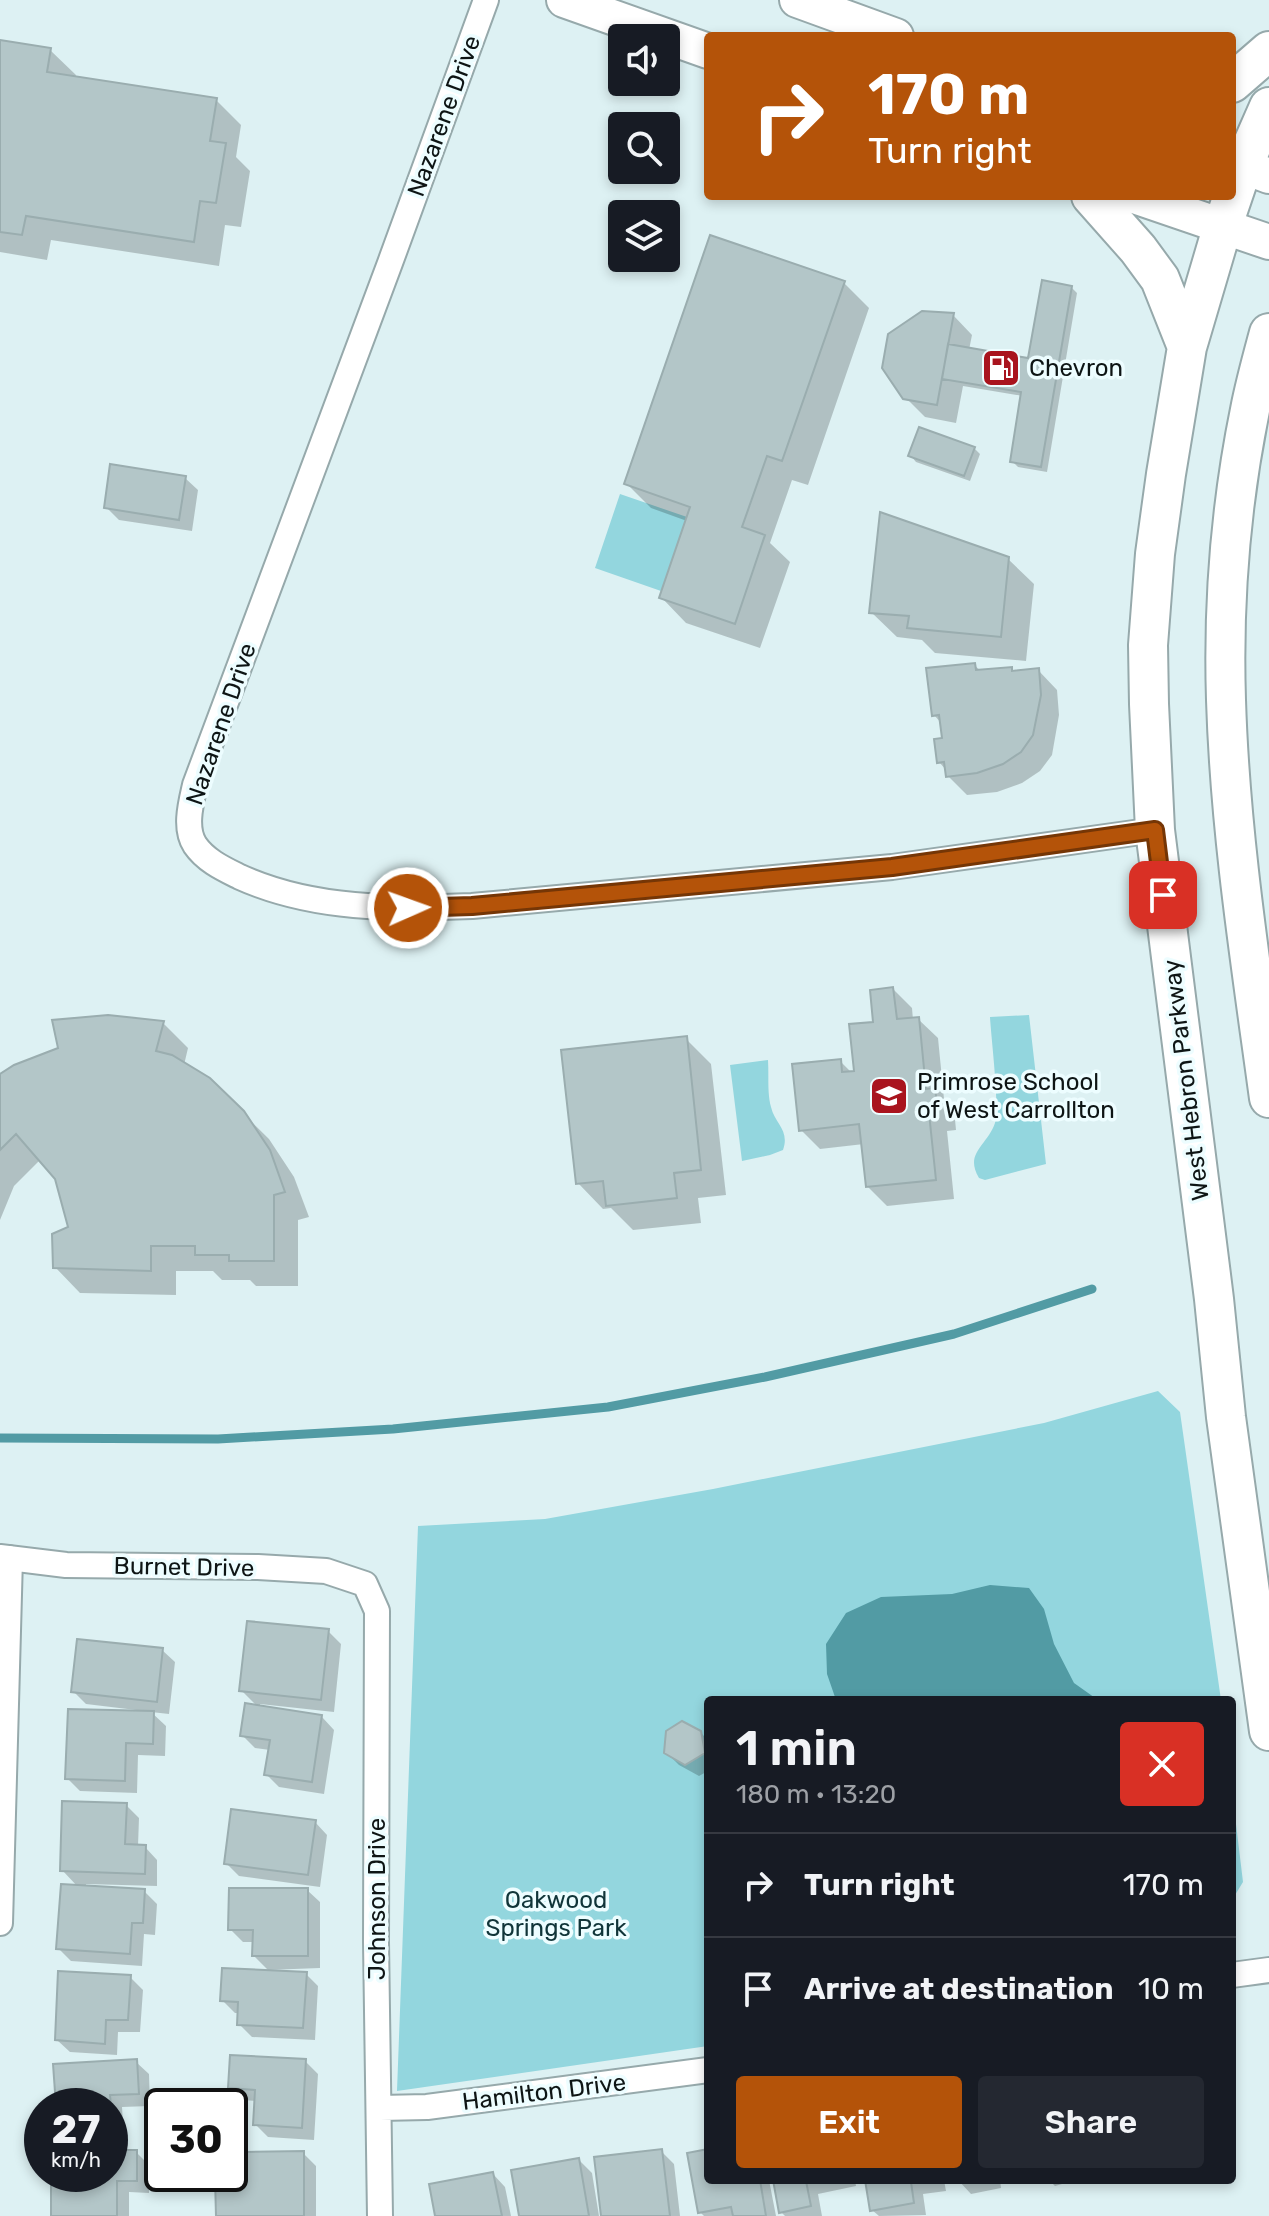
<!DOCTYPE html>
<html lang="en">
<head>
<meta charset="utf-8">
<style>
  :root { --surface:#171b24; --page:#242831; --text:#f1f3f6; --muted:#9ea1a6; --line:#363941; --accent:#b45309 }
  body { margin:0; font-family:Rubik,sans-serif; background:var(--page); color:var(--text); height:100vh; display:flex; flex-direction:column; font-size:30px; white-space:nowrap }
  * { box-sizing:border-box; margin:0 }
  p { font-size:26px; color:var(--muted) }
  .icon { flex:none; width:44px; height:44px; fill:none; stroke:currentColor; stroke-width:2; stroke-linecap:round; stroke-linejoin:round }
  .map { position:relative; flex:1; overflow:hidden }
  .drawer { position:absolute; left:704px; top:1696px; width:532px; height:488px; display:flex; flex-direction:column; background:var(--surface); border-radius:8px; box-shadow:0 4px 12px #0003 }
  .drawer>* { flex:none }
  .banner { position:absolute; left:704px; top:32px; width:532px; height:168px; border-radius:8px; box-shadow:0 4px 12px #0003; background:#b45309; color:#fff; overflow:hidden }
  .buttons { position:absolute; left:608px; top:24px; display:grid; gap:16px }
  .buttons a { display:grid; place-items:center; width:72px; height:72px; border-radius:8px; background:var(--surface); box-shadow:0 4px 12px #0003; font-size:40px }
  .speed { position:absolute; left:24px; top:2088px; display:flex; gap:16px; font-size:40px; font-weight:700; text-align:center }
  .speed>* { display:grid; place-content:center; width:104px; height:104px; border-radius:50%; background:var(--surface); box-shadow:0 4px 12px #0003; line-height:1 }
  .speed small { font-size:20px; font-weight:400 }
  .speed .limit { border:4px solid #111; border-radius:12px; background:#fff; color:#111 }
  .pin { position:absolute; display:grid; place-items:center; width:68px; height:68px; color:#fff; margin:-34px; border-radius:16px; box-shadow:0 4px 12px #0006 }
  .me { position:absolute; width:88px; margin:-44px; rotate:88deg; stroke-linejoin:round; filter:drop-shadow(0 0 6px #0008) }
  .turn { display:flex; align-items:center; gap:28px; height:168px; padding:0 32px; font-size:36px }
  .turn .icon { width:104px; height:104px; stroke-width:2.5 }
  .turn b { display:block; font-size:56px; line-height:68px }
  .round { display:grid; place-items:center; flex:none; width:84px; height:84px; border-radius:8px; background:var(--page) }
  .head { display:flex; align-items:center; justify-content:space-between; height:136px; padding:0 32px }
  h1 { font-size:48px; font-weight:600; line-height:60px }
  .cta { display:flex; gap:16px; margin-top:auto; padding:16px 32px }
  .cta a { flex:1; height:92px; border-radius:8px; background:var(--accent); color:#fff; font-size:32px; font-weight:600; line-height:92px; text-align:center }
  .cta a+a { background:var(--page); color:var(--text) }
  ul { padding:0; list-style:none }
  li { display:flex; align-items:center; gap:24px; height:104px; padding:0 32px; border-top:2px solid var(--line) }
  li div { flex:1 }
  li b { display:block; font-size:30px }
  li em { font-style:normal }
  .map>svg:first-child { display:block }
  .green { fill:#93d6de }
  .water { fill:#529ba4 }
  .shadow { fill:#0003 }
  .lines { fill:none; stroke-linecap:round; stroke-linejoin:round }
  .stream { stroke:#529ba4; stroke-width:9 }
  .building { fill:#b3c6c8; stroke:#9aadaf; stroke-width:2 }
  .street-casing { stroke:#96a9ab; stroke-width:28 }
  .secondary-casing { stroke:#96a9ab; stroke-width:38 }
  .primary-casing { stroke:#96a9ab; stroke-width:42 }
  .street { stroke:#fff; stroke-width:24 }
  .secondary { stroke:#fff; stroke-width:34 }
  .primary { stroke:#fff; stroke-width:38 }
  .route-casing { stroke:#753606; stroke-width:20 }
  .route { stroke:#b45309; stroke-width:14 }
  .labels { text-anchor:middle; stroke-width:7; stroke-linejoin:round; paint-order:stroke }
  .street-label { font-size:24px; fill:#0e1515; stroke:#edfdff }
  .poi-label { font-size:24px; fill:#0e1515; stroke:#edfdff; text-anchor:start }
  .park-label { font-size:24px; fill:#113539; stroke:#edfdff }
</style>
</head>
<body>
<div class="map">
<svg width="1269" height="2216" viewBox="0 0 1269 2216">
  <rect width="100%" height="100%" fill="#ddf1f3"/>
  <path class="green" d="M 620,494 L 687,517 L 661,591 L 595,568 Z
    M 1029,1015 L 1046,1164 L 985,1180 L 979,1178 C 964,1153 987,1146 995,1123 C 1000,1110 991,1036 990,1017 Z
    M 768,1060 C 769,1075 767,1093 771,1107 C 775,1124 790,1130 783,1150 L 770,1155 L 742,1161 L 730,1065 Z
    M 1158,1391 L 1180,1412 L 1221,1700 L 708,1700 L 708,2046 L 397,2091 L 418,1526 L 545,1519 L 713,1489 L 1044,1423 Z
    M 1232,1791 L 1243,1882 L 1232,1900 Z"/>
  <path class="water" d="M 990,1585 L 1029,1588 L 1044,1609 L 1054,1644 L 1074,1683 L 1098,1700 L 836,1700 L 827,1674 L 826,1644 L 846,1613 L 881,1597 L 952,1594 Z"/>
  <path class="shadow" d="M 0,42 L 50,50 L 76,75 L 75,78 L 216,100 L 241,125 L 236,157 L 250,171 L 241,227 L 225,225 L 219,266 L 51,240 L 47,260 L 0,252 Z
    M 844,283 L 869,308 L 808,485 L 792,480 L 770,543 L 790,562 L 760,648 L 686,623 L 661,597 L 687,521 L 651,508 L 626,483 Z
    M 1071,287 L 1077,293 L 1047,472 L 1018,467 L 1012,461 L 1023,396 L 963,386 L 956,423 L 925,417 L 905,397 L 953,315 L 972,335 L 969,350 L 1030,361 Z
    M 974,448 L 980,454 L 970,481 L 916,462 L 911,456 Z
    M 185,478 L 198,490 L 192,531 L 119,520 L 106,507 Z
    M 1008,559 L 1034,584 L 1026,661 L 935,653 L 922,640 L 897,637 L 871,612 Z
    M 974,665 L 981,671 L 1011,669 L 1015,673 L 1038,670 L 1057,690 L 1059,715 L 1052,755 L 1040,771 L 1022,783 L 997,792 L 967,795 L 948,776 L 947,771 L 939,762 L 944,740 L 942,724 L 934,715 Z
    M 893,989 L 912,1008 L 913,1020 L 918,1019 L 938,1038 L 944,1099 L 954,1109 L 956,1130 L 947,1131 L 954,1199 L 887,1206 L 868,1187 L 864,1144 L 820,1149 L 801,1130 L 840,1061 L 852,1073 L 856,1073 L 875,1024 Z
    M 163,1023 L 188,1048 L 184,1065 L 209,1080 L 269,1139 L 294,1177 L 309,1217 L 298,1220 L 298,1286 L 256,1286 L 250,1280 L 222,1280 L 213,1271 L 176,1271 L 176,1295 L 80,1293 L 55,1267 L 70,1228 L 56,1178 L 41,1159 L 14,1186 L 0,1220 L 0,1077 Z
    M 686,1039 L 711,1064 L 726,1195 L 698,1198 L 701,1223 L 633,1230 L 611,1208 L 603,1209 L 578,1183 Z
    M 328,1631 L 341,1644 L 334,1712 L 260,1704 L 260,1708 L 322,1717 L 334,1730 L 324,1794 L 279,1787 L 266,1774 L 270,1750 L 255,1748 L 242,1735 L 258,1707 L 241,1690 Z
    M 162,1650 L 175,1662 L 169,1714 L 151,1712 L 166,1726 L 165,1756 L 138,1755 L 137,1793 L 80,1791 L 67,1778 L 136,1713 L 136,1710 L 86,1704 L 73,1691 Z
    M 700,1732 L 708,1740 L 708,1771 L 699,1776 L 679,1765 L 666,1752 Z
    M 126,1805 L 139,1818 L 138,1846 L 145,1847 L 157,1860 L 157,1886 L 86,1884 L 86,1887 L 144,1891 L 157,1904 L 155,1935 L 144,1934 L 142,1966 L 71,1961 L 58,1948 L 78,1887 L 62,1870 Z
    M 315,1822 L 327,1835 L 320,1887 L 239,1876 L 226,1863 Z
    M 307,1890 L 320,1902 L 320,1968 L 268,1970 L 254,1956 L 254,1942 L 243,1942 L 230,1929 Z
    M 306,1974 L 318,1986 L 315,2040 L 252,2037 L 239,2024 L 240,2013 L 235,2013 L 222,2000 Z
    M 130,1977 L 143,1990 L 140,2032 L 118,2032 L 117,2055 L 70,2052 L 57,2040 Z
    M 305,2061 L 318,2074 L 314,2140 L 268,2137 L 255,2124 L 257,2101 L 243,2100 L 230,2087 Z
    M 136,2062 L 149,2074 L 150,2106 L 122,2107 L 124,2139 L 110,2140 L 110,2106 L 58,2106 Z
    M 661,2151 L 674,2164 L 680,2216 L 603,2216 Z
    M 708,2151 L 708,2180 L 769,2180 L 776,2216 L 704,2216 L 700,2212 Z
    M 110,2152 L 136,2152 L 149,2165 L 149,2193 L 129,2192 L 129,2216 L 53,2216 L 53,2174 L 110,2174 Z
    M 303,2153 L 316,2166 L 316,2216 L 218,2216 L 246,2180 Z
    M 579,2160 L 592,2173 L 599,2216 L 521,2216 Z
    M 493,2174 L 505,2187 L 511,2216 L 437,2216 Z
    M 775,2180 L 855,2180 L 856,2186 L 818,2194 L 822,2216 L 785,2216 L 781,2212 Z
    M 867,2180 L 944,2180 L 946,2191 L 923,2194 L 926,2215 L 879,2216 L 872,2210 Z
    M 958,2180 L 1000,2180 L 1001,2188 L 971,2194 Z
    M 1049,2180 L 1076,2180 L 1055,2186 Z"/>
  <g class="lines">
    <path class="stream" d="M 0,1438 L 218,1439 L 393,1429 L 608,1407 L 765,1377 L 954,1334 L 1092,1289"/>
  </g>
  <path class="building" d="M 0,40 L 51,48 L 47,72 L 217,98 L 210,141 L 226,143 L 216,203 L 200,201 L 194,242 L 26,216 L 22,235 L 0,232 Z
    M 710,235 L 845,281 L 782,461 L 767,456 L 742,527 L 765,535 L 735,624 L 659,598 L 690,507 L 624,484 Z
    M 1042,280 L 1072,286 L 1041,467 L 1010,462 L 1021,392 L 942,379 L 948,344 L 1028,358 Z
    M 922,311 L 954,313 L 937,405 L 903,399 L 882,368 L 888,334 Z
    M 919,427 L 975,447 L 964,476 L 908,456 Z
    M 110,464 L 186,476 L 179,520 L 104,508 Z
    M 880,512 L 1009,557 L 1001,637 L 907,628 L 909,616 L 869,613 Z
    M 975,663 L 976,670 L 1012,667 L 1012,671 L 1039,668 L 1041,695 L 1033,735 L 1021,752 L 1003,764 L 977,773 L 946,777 L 944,762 L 937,763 L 934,739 L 942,738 L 939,715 L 932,716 L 926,668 Z
    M 893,987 L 897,1019 L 919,1017 L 926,1089 L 935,1088 L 938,1112 L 929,1113 L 936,1180 L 866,1187 L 859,1124 L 799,1131 L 792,1064 L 841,1059 L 842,1072 L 854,1071 L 849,1024 L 873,1022 L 870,990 Z
    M 108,1015 L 164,1021 L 156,1051 L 172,1055 L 210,1078 L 244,1111 L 270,1150 L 285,1192 L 274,1195 L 274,1261 L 229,1261 L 229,1255 L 195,1255 L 195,1246 L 151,1246 L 151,1271 L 53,1268 L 52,1234 L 68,1227 L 55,1179 L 16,1134 L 0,1150 L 0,1074 L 14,1065 L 58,1048 L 52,1020 Z
    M 687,1036 L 701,1170 L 674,1173 L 677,1198 L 606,1206 L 603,1181 L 576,1184 L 561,1050 Z
    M 247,1621 L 329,1629 L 321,1700 L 239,1691 Z
    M 77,1639 L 163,1648 L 157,1702 L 71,1692 Z
    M 245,1703 L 322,1715 L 312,1782 L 264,1775 L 270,1740 L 240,1736 Z
    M 68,1709 L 154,1711 L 153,1744 L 126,1743 L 125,1781 L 65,1779 Z
    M 682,1721 L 701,1731 L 705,1753 L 685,1765 L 664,1753 L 666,1731 Z
    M 62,1801 L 127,1803 L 125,1844 L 146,1845 L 145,1874 L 60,1871 Z
    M 231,1809 L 316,1820 L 308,1875 L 224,1864 Z
    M 61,1884 L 145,1889 L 143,1923 L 132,1923 L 130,1954 L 56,1949 Z
    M 229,1888 L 308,1888 L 308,1956 L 252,1956 L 253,1930 L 228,1930 Z
    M 222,1968 L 307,1972 L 303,2028 L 237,2025 L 238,2002 L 220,2001 Z
    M 58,1971 L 131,1975 L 128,2020 L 106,2020 L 105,2044 L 55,2040 Z
    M 230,2055 L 306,2059 L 302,2128 L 253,2125 L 255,2090 L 228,2088 Z
    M 137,2059 L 139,2094 L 110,2095 L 113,2127 L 110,2127 L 110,2106 L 56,2106 L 53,2064 Z
    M 662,2149 L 670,2216 L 601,2216 L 594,2157 Z
    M 708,2149 L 708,2180 L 760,2180 L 766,2216 L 733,2216 L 731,2207 L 698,2213 L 687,2153 Z
    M 110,2150 L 137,2150 L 137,2181 L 117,2181 L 117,2216 L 51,2216 L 51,2174 L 110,2174 Z
    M 304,2151 L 304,2216 L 216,2216 L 215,2178 L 244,2178 L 244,2152 Z
    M 579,2158 L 589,2216 L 519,2216 L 511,2170 Z
    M 493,2172 L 502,2216 L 435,2216 L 429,2184 Z
    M 773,2180 L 812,2180 L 806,2181 L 811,2206 L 779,2213 Z
    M 865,2180 L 925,2180 L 911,2182 L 914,2203 L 870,2211 Z"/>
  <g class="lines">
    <defs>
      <path id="street" d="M 486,0 L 390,263 L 195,785 C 191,803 184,828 195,845 C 206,861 224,869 240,877 C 313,910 394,909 472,906 L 892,867 L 1155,830
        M 0,1557 L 66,1565 L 258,1567 L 326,1571 L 365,1584 L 377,1611 L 376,1942 L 380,2216
        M 0,1923 L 10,1558
        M 1232,1975 L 1269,1970
        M 380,2108 L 427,2107 L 708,2070"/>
      <path id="secondary" d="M 564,0 L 708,51
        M 797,0 L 896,36
        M 1232,162 L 1269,176
        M 1134,196 L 1269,242"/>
      <path id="primary" d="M 1232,83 L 1269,51
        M 1269,107 L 1243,166 L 1223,225 L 1187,347 L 1166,474 L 1155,554 L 1148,645 L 1149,704 L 1155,830 L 1214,1299 L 1226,1417 L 1269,1731
        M 1091,196 L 1138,249 L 1160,279 L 1187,347
        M 1269,333 C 1262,359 1255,384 1250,410 C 1231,503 1223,605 1226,700 C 1230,833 1251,966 1269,1098"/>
    </defs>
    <use href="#street" class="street-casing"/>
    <use href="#secondary" class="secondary-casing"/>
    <use href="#primary" class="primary-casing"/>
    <use href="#street" class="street"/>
    <use href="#secondary" class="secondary"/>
    <use href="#primary" class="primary"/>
  </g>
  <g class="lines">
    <defs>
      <path id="route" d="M 408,908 L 472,906 L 892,867 L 1155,830 L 1163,895"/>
    </defs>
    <use href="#route" class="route-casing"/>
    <use href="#route" class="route"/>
  </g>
  <defs>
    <symbol id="fuel-square" viewBox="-11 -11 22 22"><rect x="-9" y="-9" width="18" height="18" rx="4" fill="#a9141e" stroke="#edfdff"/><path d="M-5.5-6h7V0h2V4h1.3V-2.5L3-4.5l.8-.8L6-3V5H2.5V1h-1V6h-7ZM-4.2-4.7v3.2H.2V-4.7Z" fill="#fff"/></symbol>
    <symbol id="school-square" viewBox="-11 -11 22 22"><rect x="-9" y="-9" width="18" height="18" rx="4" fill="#a9141e" stroke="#edfdff"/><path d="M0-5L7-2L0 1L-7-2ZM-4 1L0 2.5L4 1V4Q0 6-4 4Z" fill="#fff"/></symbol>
  </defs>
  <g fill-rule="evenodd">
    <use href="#fuel-square" x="979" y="346" width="44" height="44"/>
    <use href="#school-square" x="867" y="1074" width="44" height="44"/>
  </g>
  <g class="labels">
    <g class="street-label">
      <text transform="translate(444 116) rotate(-70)" y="8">Nazarene Drive</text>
      <text transform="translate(221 724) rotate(-71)" y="8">Nazarene Drive</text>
      <text transform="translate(1186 1080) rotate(-97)" y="8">West Hebron Parkway</text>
      <text transform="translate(184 1567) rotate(1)" y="8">Burnet Drive</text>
      <text transform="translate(377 1899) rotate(-90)" y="8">Johnson Drive</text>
      <text transform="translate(544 2092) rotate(-7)" y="8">Hamilton Drive</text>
    </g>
    <g class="poi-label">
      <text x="1029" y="376">Chevron</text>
      <text x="917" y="1090">Primrose School<tspan x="917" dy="28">of West Carrollton</tspan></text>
    </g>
    <g class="park-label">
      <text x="556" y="1908">Oakwood<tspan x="556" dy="28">Springs Park</tspan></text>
    </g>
  </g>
</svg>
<div class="buttons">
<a><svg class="icon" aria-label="sound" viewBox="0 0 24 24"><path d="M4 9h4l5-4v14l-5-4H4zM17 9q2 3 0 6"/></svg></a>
<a><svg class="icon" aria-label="search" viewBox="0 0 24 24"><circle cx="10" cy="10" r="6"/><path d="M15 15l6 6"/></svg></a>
<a><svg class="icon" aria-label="layers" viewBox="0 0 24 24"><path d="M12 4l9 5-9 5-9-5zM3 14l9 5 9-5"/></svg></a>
</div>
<div class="speed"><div>27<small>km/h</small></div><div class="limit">30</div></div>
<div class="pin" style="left:1163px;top:895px;background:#d93025"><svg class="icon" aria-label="arrive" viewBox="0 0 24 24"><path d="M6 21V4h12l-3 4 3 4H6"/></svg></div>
<svg class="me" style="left:408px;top:908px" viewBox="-20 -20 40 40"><circle r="17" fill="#b45309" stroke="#fff" stroke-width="3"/><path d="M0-11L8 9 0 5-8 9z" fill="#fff"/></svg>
<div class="banner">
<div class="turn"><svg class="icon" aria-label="right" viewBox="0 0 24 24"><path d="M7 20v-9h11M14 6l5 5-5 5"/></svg><div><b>170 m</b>Turn right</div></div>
</div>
<section class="drawer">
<div class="head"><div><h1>1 min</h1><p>180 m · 13:20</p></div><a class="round" style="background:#d93025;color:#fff"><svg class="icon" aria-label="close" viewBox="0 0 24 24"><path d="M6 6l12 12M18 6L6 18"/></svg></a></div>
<ul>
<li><svg class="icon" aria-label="right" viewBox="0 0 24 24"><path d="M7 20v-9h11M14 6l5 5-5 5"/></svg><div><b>Turn right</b></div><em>170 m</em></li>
<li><svg class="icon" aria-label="arrive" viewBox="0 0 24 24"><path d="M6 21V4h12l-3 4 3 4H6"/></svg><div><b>Arrive at destination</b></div><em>10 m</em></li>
</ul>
<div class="cta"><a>Exit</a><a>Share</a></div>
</section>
</div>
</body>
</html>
